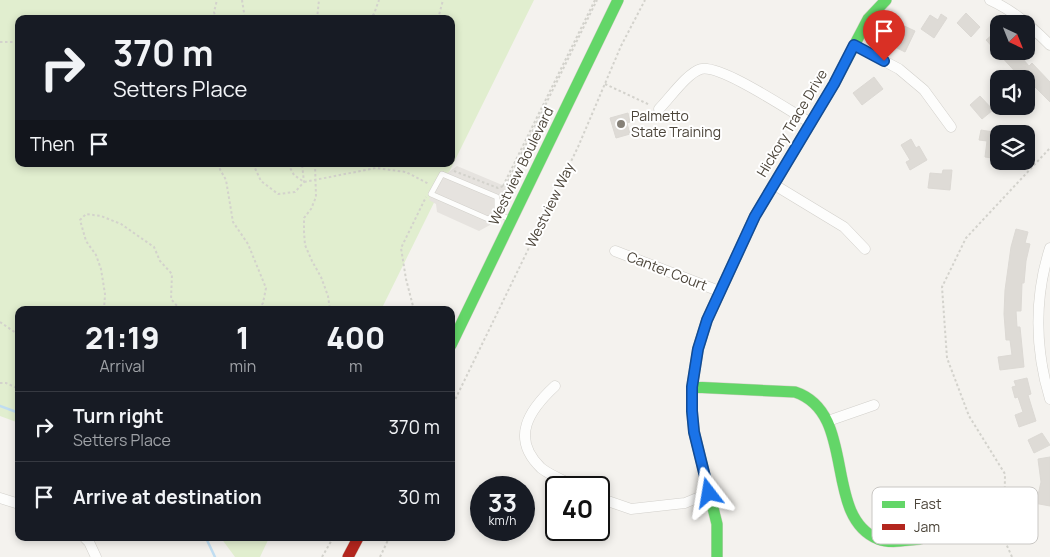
<!DOCTYPE html>
<html lang="en">
<head>
<meta charset="utf-8">
<style>
  :root { --surface:#171b24; --page:#242831; --text:#f1f3f6; --muted:#9ea1a6; --line:#363941 }
  body { margin:0; font-family:Manrope,sans-serif; background:var(--page); color:var(--text); height:100vh; display:flex; flex-direction:column; font-size:19px; white-space:nowrap }
  * { box-sizing:border-box; margin:0 }
  p { font-size:16px; color:var(--muted) }
  .icon { flex:none; width:28px; height:28px; fill:none; stroke:currentColor; stroke-width:2; stroke-linecap:round; stroke-linejoin:round }
  .map { position:relative; flex:1; overflow:hidden }
  .details { position:absolute; left:15px; top:306px; width:440px; height:235px; display:flex; flex-direction:column; background:var(--surface); border-radius:10px; box-shadow:0 2px 8px #0003 }
  .details>* { flex:none }
  .banner { position:absolute; left:15px; top:15px; width:440px; height:152px; border-radius:10px; box-shadow:0 2px 8px #0003; background:#171b24; color:var(--text); overflow:hidden }
  .needle { width:32px; rotate:137deg }
  .controls { position:absolute; left:990px; top:15px; display:grid; gap:10px }
  .controls a { display:grid; place-items:center; width:45px; height:45px; border-radius:10px; background:var(--surface); box-shadow:0 2px 8px #0003; font-size:25px }
  .speed { position:absolute; left:470px; top:476px; display:flex; gap:10px; font-size:25px; font-weight:700; text-align:center }
  .speed>* { display:grid; place-content:center; width:65px; height:65px; border-radius:50%; background:var(--surface); box-shadow:0 2px 8px #0003; line-height:1 }
  .speed small { font-size:12px; font-weight:400 }
  .speed .limit { border:2px solid #111; border-radius:8px; background:#fff; color:#111 }
  .pin { position:absolute; display:grid; place-items:center; width:42px; height:42px; color:#fff; margin:-51px -21px; border-radius:50% 50% 50% 0; rotate:-45deg; box-shadow:0 0 5px #0007 }
  .pin .icon { rotate:45deg }
  .me { position:absolute; width:55px; margin:-28px; rotate:346deg; stroke-linejoin:round; filter:drop-shadow(0 0 4px #0008) }
  .turn { display:flex; align-items:center; gap:18px; height:105px; padding:0 15px; font-size:22px }
  .turn .icon { width:65px; height:65px; stroke-width:2.5 }
  .turn b { display:block; font-size:35px; line-height:42px }
  .then { display:flex; align-items:center; height:48px; padding:0 15px; background:#0003; gap:10px; font-size:19px }
  .eta { display:flex; justify-content:space-evenly; align-items:center; height:85px; text-align:center }
  .eta b { font-size:30px; font-weight:800; line-height:35px }
  ul { padding:0; list-style:none }
  li { display:flex; align-items:center; gap:15px; height:70px; padding:0 15px; border-top:1px solid var(--line) }
  li div { flex:1 }
  li b { display:block; font-size:19px }
  li em { font-style:normal }
  .map>svg:first-child { display:block }
  .green { fill:#e1eecf; fill-rule:evenodd }
  .parking { fill:#e6e3df }
  .lines { fill:none; stroke-linecap:round; stroke-linejoin:round }
  .stream { stroke:#c0ddf1; stroke-width:2.5 }
  .building { fill:#dedbd6; stroke:#dcd9d4 }
  .lane-casing { stroke:#d2d0cb; stroke-width:6 }
  .street-casing { stroke:#d2d0cb; stroke-width:11 }
  .fast-casing { stroke:#d3cfc5; stroke-width:12 }
  .jam-casing { stroke:#d3cfc5; stroke-width:12 }
  .path { stroke:#d3d2cc; stroke-width:2; stroke-dasharray:2.5 2.5; stroke-linecap:butt }
  .lane { stroke:#fdfdfc; stroke-width:5 }
  .street { stroke:#fdfdfc; stroke-width:10 }
  .fast { stroke:#63d668; stroke-width:11 }
  .jam { stroke:#b3261e; stroke-width:11 }
  .route-casing { stroke:#114b97; stroke-width:12 }
  .route { stroke:#1a73e8; stroke-width:9 }
  .poi-dot { fill:#868178; stroke:#fff; stroke-width:2 }
  .labels { text-anchor:middle; stroke-width:4; stroke-linejoin:round; paint-order:stroke }
  .poi-label { font-size:14px; fill:#4b4439; stroke:#fff; text-anchor:start }
  .street-label { font-size:14px; fill:#4b4439; stroke:#fff }
  .key { fill:#fff; stroke:#c9c7c4; stroke-width:1 }
  .key-label { font-size:14px; fill:#4b4439 }
</style>
</head>
<body>
<div class="map">
<svg width="1050" height="557" viewBox="0 0 1050 557">
  <rect width="100%" height="100%" fill="#f4f2ee"/>
  <path class="green" d="M 0,0 L 534,0 L 381,310 L 19,310 L 19,423 L 0,416 ZM 19,19 L 451,19 L 451,164 L 19,164 Z
    M 221,538 L 269,538 L 260,557 L 235,557 Z"/>
  <path class="parking" d="M 457,166 L 507,187 L 490,225 L 479,231 L 437,212 L 436,204 L 429,200 L 438,180 Z"/>
  <g class="lines">
    <path class="stream" d="M 0,406 L 19,413
      M 206,538 L 215,557"/>
  </g>
  <path class="building" d="M 966,13 L 980,27 L 971,37 L 957,23 Z
    M 941,14 L 947,18 L 934,38 L 921,29 L 930,15 L 938,20 Z
    M 900,24 L 915,31 L 905,52 L 885,42 L 890,32 L 895,34 Z
    M 999,29 L 999,51 L 1016,51 L 1029,66 L 1032,63 L 1050,82 L 1050,102 L 1027,79 L 1022,79 L 986,40 Z
    M 874,77 L 883,89 L 862,105 L 853,93 Z
    M 980,96 L 993,110 L 982,119 L 970,105 Z
    M 628,113 L 630,122 L 627,123 L 630,134 L 616,138 L 610,118 Z
    M 981,130 L 999,133 L 999,159 L 985,157 L 987,141 L 979,140 Z
    M 911,139 L 916,148 L 919,146 L 927,160 L 910,170 L 906,162 L 910,160 L 901,145 Z
    M 943,170 L 952,170 L 950,190 L 928,188 L 930,173 L 942,174 Z
    M 1016,229 L 1028,232 L 1025,243 L 1030,244 L 1026,261 L 1024,283 L 1022,283 L 1021,311 L 1016,311 L 1017,327 L 1020,327 L 1024,367 L 1000,370 L 998,357 L 1012,355 L 1010,340 L 1006,340 L 1004,314 L 1005,290 L 1011,247 Z
    M 1027,378 L 1031,394 L 1028,395 L 1036,421 L 1019,427 L 1015,415 L 1023,412 L 1018,397 L 1015,398 L 1012,387 L 1016,386 L 1014,381 Z
    M 1042,433 L 1050,445 L 1034,453 L 1028,440 Z
    M 1050,457 L 1050,506 L 1034,503 L 1036,495 L 1038,495 L 1041,482 L 1038,459 Z"/>
  <g class="lines">
    <defs>
      <path id="lane" d="M 497,213 L 497,197 L 442,174 L 431,194 L 488,219 L 497,213 L 511,220"/>
      <path id="street" d="M 990,0 C 1014,11 1032,27 1050,45
        M 854,45 L 899,69 L 924,90 L 951,127
        M 659,109 C 670,98 687,73 701,69 C 721,64 791,112 811,123
        M 773,184 L 844,227 L 865,249
        M 1050,248 C 1034,297 1035,350 1050,399
        M 615,251 L 719,291
        M 555,386 C 529,410 510,438 541,468 C 551,476 567,482 579,488
        M 828,421 L 874,405
        M 0,498 L 19,504
        M 599,498 L 631,509 L 685,503 L 709,493
        M 85,538 L 89,542 L 96,557"/>
      <path id="fast" d="M 451,345 L 618,0
        M 692,387 L 795,392 C 858,413 822,516 878,539 C 891,544 906,540 920,539
        M 717,557 L 717,524 L 694,432 L 692,411 L 692,387 L 698,349 L 707,320 L 755,216 L 834,84 L 868,19 L 886,0"/>
      <path id="jam" d="M 348,557 L 358,538"/>
    </defs>
    <use href="#lane" class="lane-casing"/>
    <use href="#street" class="street-casing"/>
    <use href="#fast" class="fast-casing"/>
    <use href="#jam" class="jam-casing"/>
    <path class="path" d="M 242,0 L 245,19
      M 216,19 L 214,12 L 217,0
      M 317,19 L 319,0
      M 369,19 L 374,14 L 379,0
      M 438,19 L 443,0
      M 0,42 L 19,42
      M 605,84 L 650,105
      M 217,164 L 226,180 L 233,222 L 248,244 L 266,288 L 263,303 L 258,310
      M 253,164 L 261,181 L 278,194 L 295,192 L 304,182 L 302,164
      M 288,164 L 294,175 L 304,182 L 376,168 L 406,172 L 429,184
      M 315,164 L 316,197 L 311,209 L 304,218 L 304,232 L 305,245 L 312,261 L 321,277 L 328,296 L 330,310
      M 454,171 L 498,188 L 506,185 L 597,0
      M 503,186 L 595,0
      M 104,310 L 105,294 L 101,269 L 96,255 L 86,241 L 80,220 L 86,214 L 101,216 L 121,224 L 154,247 L 160,261 L 172,274 L 171,299 L 178,307 L 196,310
      M 414,310 L 406,279 L 401,248 L 426,197
      M 0,322 L 19,335
      M 0,383 L 6,383 L 19,389
      M 451,408 L 578,147 L 621,46 L 645,0
      M 228,538 L 231,540 L 237,538
      M 322,557 L 333,538
      M 380,557 L 389,538
      M 1012,557 L 1004,539 L 1005,474 L 969,416 L 947,358 L 942,287 L 966,238 L 1050,148"/>
    <use href="#lane" class="lane"/>
    <use href="#street" class="street"/>
    <use href="#fast" class="fast"/>
    <use href="#jam" class="jam"/>
  </g>
  <g class="lines">
    <defs>
      <path id="route" d="M 709,493 L 694,432 L 692,411 L 692,387 L 698,349 L 707,320 L 755,216 L 834,84 L 854,45 L 884,61"/>
    </defs>
    <use href="#route" class="route-casing"/>
    <use href="#route" class="route"/>
  </g>
  <circle class="poi-dot" cx="621" cy="124" r="5"/>
  <g class="labels">
    <g class="poi-label">
      <text x="631" y="121">Palmetto<tspan x="631" dy="16">State Training</tspan></text>
    </g>
    <g class="street-label">
      <text transform="translate(792 123) rotate(-59)" y="5">Hickory Trace Drive</text>
      <text transform="translate(521 166) rotate(-64)" y="5">Westview Boulevard</text>
      <text transform="translate(550 205) rotate(-64)" y="5">Westview Way</text>
      <text transform="translate(667 271) rotate(21)" y="5">Canter Court</text>
    </g>
  </g>
  <rect x="872" y="487" width="166" height="57" rx="8" class="key"/>
  <rect x="882" y="501" width="23" height="7" fill="#63d668"/>
  <rect x="882" y="524" width="23" height="6" fill="#b3261e"/>
  <g class="key-label">
    <text x="914" y="509">Fast</text>
    <text x="914" y="532">Jam</text>
  </g>
</svg>
<div class="controls">
<a><svg class="needle" viewBox="-14 -14 28 28"><path d="M0-13l5 13h-10z" fill="#e53935"/><path d="M0 13l5-13h-10z" fill="#9ea1a6"/></svg></a>
<a><svg class="icon" aria-label="sound" viewBox="0 0 24 24"><path d="M4 9h4l5-4v14l-5-4H4zM17 9q2 3 0 6"/></svg></a>
<a><svg class="icon" aria-label="layers" viewBox="0 0 24 24"><path d="M12 4l9 5-9 5-9-5zM3 14l9 5 9-5"/></svg></a>
</div>
<div class="speed"><div>33<small>km/h</small></div><div class="limit">40</div></div>
<div class="pin" style="left:884px;top:61px;background:#d93025"><svg class="icon" aria-label="arrive" viewBox="0 0 24 24"><path d="M6 21V4h12l-3 4 3 4H6"/></svg></div>
<svg class="me" style="left:709px;top:493px" viewBox="-20 -20 40 40"><path d="M0-17L14 15 0 8-14 15z" fill="#1a73e8" stroke="#fff" stroke-width="4"/></svg>
<div class="banner">
<div class="turn"><svg class="icon" aria-label="right" viewBox="0 0 24 24"><path d="M7 20v-9h11M14 6l5 5-5 5"/></svg><div><b>370 m</b>Setters Place</div></div>
<div class="then">Then<svg class="icon" aria-label="arrive" viewBox="0 0 24 24"><path d="M6 21V4h12l-3 4 3 4H6"/></svg></div>
</div>
<section class="details">
<div class="eta">
<div><b>21:19</b><p>Arrival</p></div>
<div><b>1</b><p>min</p></div>
<div><b>400</b><p>m</p></div>
</div>
<ul>
<li><svg class="icon" aria-label="right" viewBox="0 0 24 24"><path d="M7 20v-9h11M14 6l5 5-5 5"/></svg><div><b>Turn right</b><p>Setters Place</p></div><em>370 m</em></li>
<li><svg class="icon" aria-label="arrive" viewBox="0 0 24 24"><path d="M6 21V4h12l-3 4 3 4H6"/></svg><div><b>Arrive at destination</b></div><em>30 m</em></li>
</ul>
</section>
</div>
</body>
</html>
